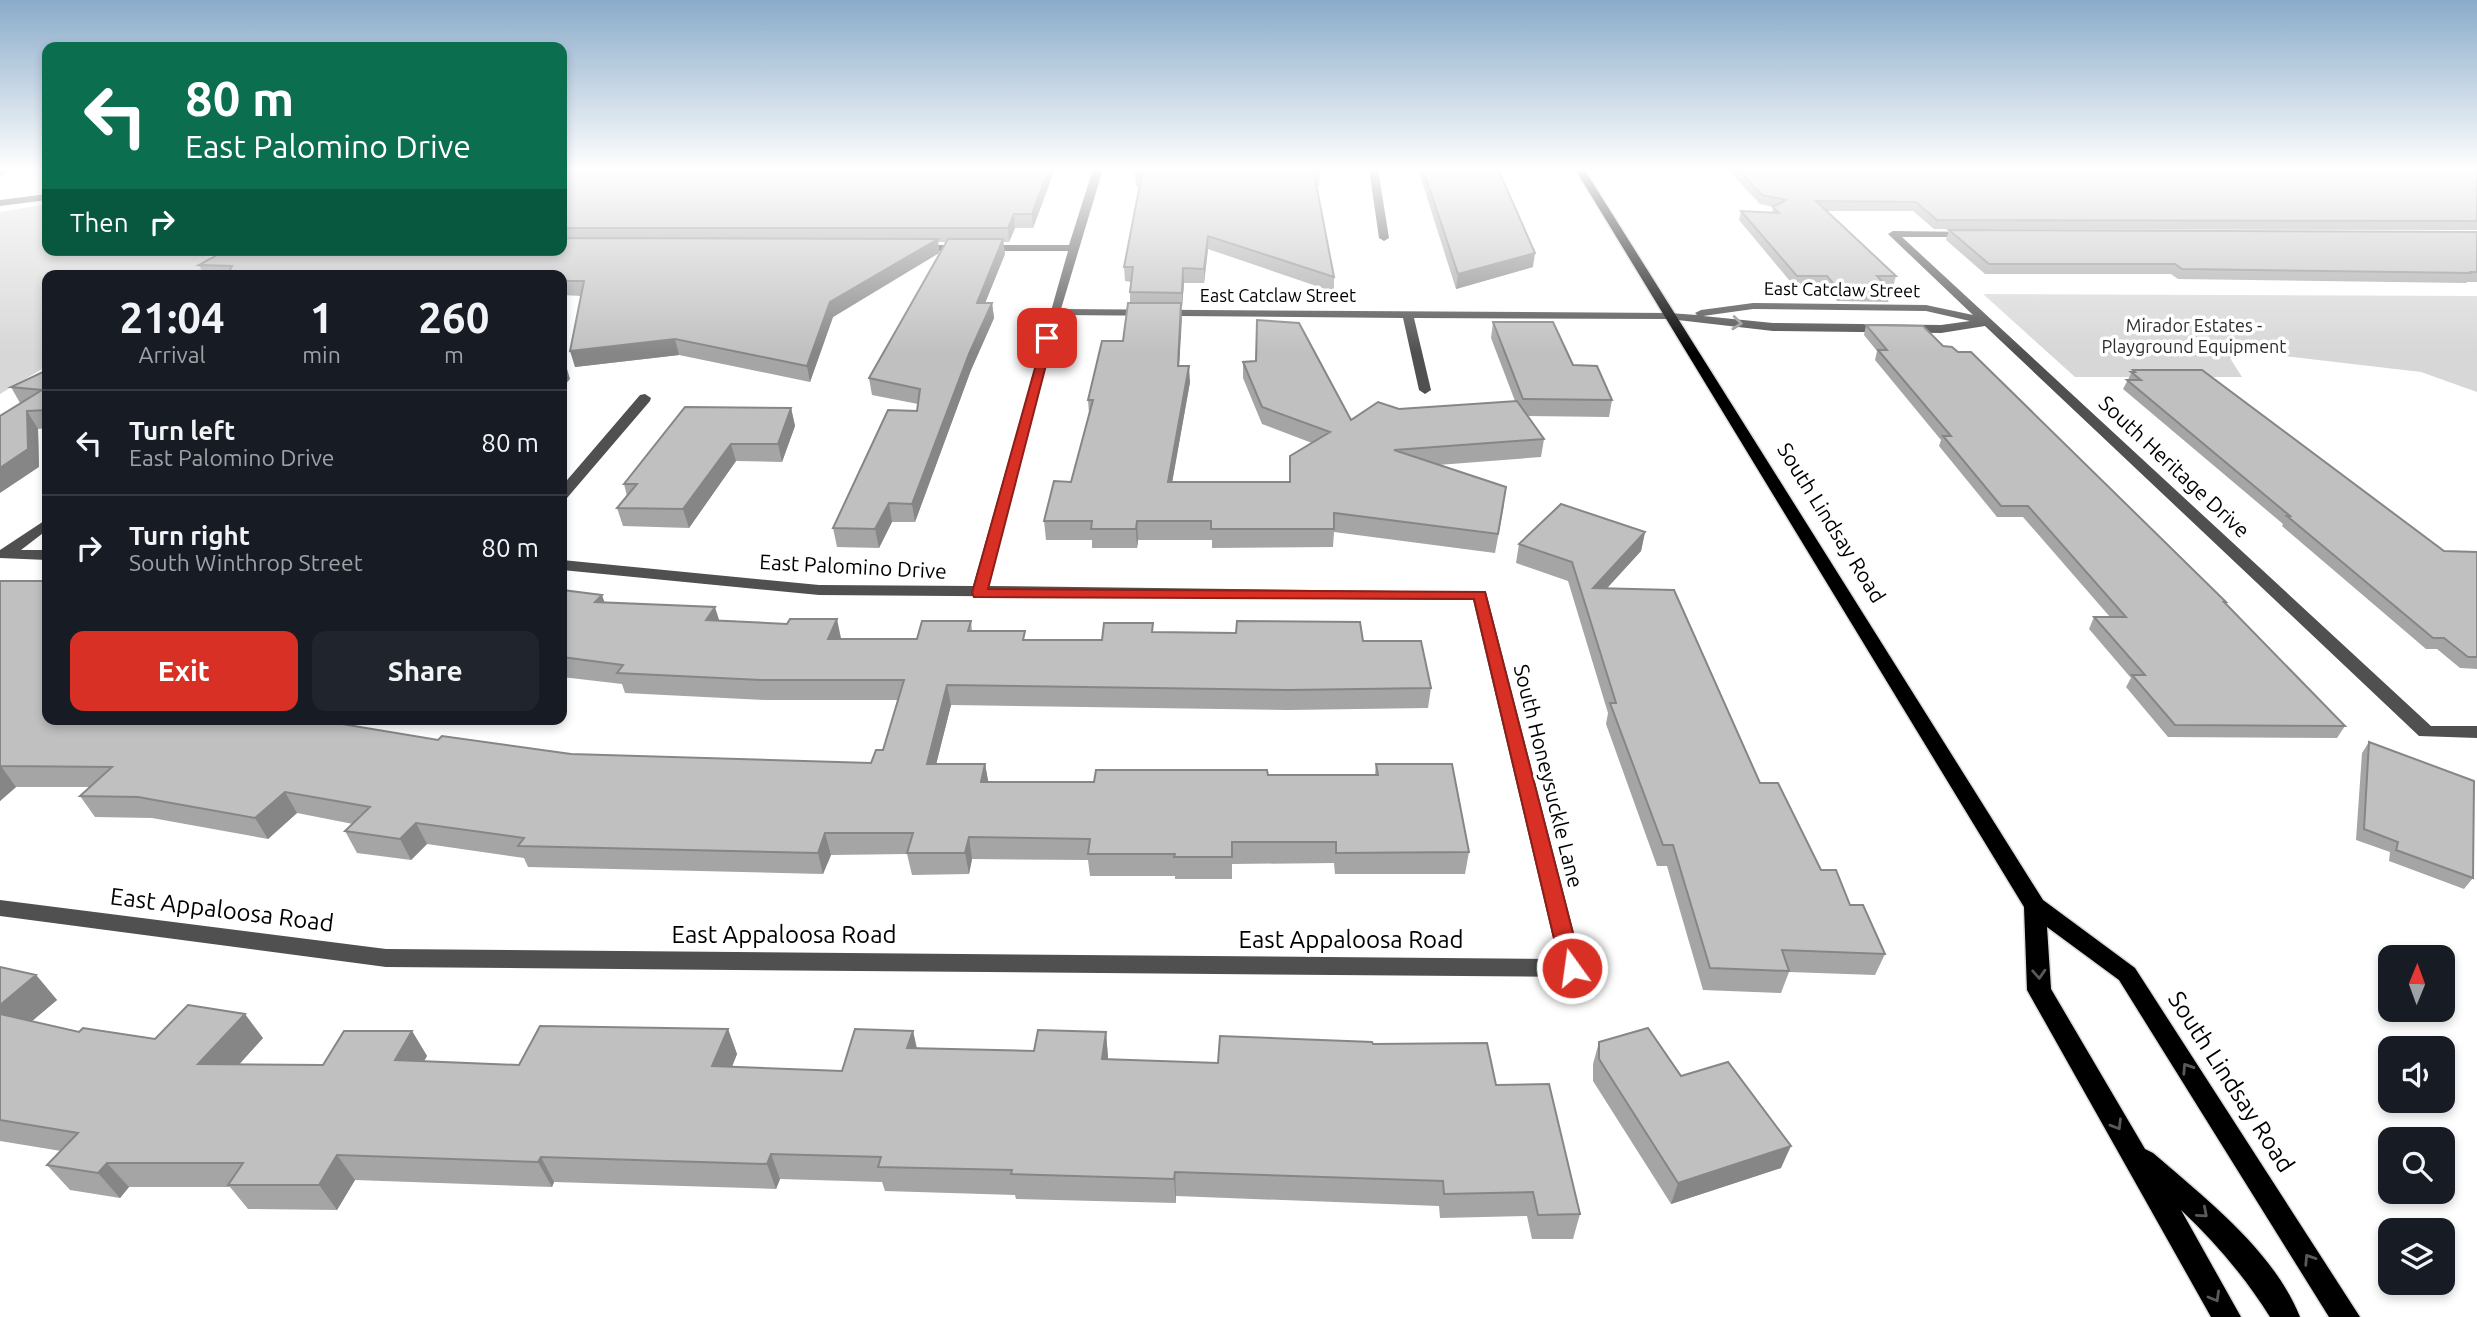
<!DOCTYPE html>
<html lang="en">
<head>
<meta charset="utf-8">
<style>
  :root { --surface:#171b24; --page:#20242c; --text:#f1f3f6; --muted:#9ea1a6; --line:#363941; --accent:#d93025 }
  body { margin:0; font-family:Ubuntu,sans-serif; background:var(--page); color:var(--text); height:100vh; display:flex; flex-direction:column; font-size:26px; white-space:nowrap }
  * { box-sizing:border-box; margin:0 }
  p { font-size:23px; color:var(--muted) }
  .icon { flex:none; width:38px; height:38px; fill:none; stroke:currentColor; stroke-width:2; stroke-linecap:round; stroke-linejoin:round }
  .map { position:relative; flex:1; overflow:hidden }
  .drawer { position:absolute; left:42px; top:270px; width:525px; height:455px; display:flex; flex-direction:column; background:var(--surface); border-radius:14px; box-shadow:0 4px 10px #0003 }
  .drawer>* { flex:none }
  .top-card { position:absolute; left:42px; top:42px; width:525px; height:214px; border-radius:14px; box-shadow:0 4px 10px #0003; background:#0b6e4f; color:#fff; overflow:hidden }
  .needle { width:46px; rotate:1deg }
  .controls { position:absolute; left:2378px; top:945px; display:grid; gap:14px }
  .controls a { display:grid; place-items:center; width:77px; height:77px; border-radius:14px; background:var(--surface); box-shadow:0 4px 10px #0003; font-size:35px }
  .pin { position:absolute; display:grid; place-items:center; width:60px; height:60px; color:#fff; margin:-30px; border-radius:14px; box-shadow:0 4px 10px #0006 }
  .me { position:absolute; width:77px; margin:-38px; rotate:346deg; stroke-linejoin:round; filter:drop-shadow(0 0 5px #0008) }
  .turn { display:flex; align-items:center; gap:24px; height:147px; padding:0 28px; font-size:32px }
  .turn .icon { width:91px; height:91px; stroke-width:2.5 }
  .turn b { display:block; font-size:49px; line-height:60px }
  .then { display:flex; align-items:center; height:66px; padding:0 28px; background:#0003; gap:14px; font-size:26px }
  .eta { display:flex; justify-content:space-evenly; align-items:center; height:119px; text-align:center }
  .eta b { font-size:42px; font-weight:600; line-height:49px }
  .cta { display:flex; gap:14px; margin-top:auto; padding:14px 28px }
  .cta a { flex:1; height:80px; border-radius:14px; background:var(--accent); color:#fff; font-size:28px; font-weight:600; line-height:80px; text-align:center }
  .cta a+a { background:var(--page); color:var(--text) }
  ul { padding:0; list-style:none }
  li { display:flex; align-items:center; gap:21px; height:105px; padding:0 28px; border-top:2px solid var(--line) }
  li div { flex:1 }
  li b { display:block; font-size:26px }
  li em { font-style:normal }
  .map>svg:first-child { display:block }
  .green { fill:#d7d7d7 }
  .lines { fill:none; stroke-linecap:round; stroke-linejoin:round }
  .major-casing { stroke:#dbdbdb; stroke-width:3 }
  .minor { fill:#505050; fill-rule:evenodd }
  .major { fill:#000; fill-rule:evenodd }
  .wall { fill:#a5a5a5 }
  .shaded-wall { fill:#868686 }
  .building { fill:#c0c0c0; stroke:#868686; stroke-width:2 }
  .oneway { stroke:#969696 }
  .oneway2 { stroke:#595959 }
  .route { fill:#d93025; stroke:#8d1f18; stroke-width:2 }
  .labels { text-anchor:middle; stroke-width:7; stroke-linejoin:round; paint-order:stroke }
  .far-street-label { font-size:18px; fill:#000; stroke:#fff }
  .far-park-label { font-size:18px; fill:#2e2e2e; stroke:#fff }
  .street-label { font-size:21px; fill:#000; stroke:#fff }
  .near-street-label { font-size:24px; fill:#000; stroke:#fff }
</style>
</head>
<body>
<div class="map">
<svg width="2477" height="1317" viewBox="0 0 2477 1317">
  <rect width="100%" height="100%" fill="#fff"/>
  <path class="green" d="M 47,204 L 47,250 L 183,250 L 186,254 L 231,259 L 203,275 L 47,275 L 47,366 L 0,394 L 0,212 Z
    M 1983,294 L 2477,296 L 2477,392 L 2421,372 L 2249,352 L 2230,358 L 2242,377 L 2075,377 Z"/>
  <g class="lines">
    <defs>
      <path id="major" d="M 1575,169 L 1584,169 L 2043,900 L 2135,968 L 2360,1317 L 2329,1317 L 2119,980 L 2047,927 L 2051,989 L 2145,1149 L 2153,1153 C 2206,1199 2273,1250 2300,1317 L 2270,1317 C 2245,1277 2215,1242 2181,1210 L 2241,1317 L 2211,1317 L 2027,990 L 2024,907 Z"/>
    </defs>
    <use href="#major" class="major-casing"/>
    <path class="minor" d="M 1093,169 L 1103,169 L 1061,309 L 1669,313 L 1697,315 L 1695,313 L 1701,310 L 1753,303 L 1926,305 L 1973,315 L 1888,234 L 1893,231 L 1974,232 L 1975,234 L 1970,237 L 1902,237 L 2431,726 L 2477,726 L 2477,738 L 2419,736 L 1985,326 L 1941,333 L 1773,331 L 1669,319 L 1414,318 L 1431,390 L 1425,394 L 1419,390 L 1403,318 L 1059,315 L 989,586 L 1486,592 L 1583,968 L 1580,974 L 1572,977 L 386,967 L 0,916 L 0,900 L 386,949 L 1558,959 L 1473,600 L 819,595 L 562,570 L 562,560 L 819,585 L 973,586 L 1068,251 L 915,251 L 910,248 L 915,245 L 1069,245 ZM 1753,309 L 1926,311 L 1970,321 L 1941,325 L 1773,323 L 1703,316 Z
      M 1369,169 L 1378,169 L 1389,238 L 1384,241 L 1379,238 Z
      M 47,194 L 47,200 L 0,206 L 0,200 Z
      M 645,394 L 651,398 L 650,401 L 567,498 L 562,499 L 562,486 L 640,395 Z
      M 47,519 L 47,530 L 21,550 L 47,550 L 47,560 L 0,558 L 0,550 Z"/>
    <use href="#major" class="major"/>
  </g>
  <path class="wall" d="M 562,169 L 1055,169 L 1033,228 L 1015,228 L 1009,242 L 1003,242 L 1005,254 L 985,303 L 992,303 L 994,318 L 971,370 L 915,522 L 892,522 L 879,548 L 837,547 L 833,528 L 917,411 L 918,404 L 872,395 L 869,378 L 946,242 L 938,242 L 939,253 L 833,317 L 810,382 L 679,355 L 575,367 L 581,296 L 562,295 L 562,275 L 204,275 L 199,265 L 562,250 Z
    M 1418,169 L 1498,169 L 1533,267 L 1456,289 Z
    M 1727,169 L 2477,169 L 2477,230 L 1934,229 L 1913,211 L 1826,211 L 1896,276 L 1893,287 L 1887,287 L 1891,291 L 1888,302 L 1837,301 L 1825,286 L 1794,286 L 1739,220 L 1741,211 L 1772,213 L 1773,207 L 1760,204 Z
    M 1320,173 L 1319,186 L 1317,186 L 1334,277 L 1334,292 L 1208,249 L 1204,283 L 1184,283 L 1182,307 L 1181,307 L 1179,366 L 1190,382 L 1172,482 L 1289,482 L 1312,443 L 1262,424 L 1243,378 L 1243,362 L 1351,420 L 1399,409 L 1515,401 L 1491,338 L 1493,322 L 1573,365 L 1612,400 L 1609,417 L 1528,416 L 1544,439 L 1541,457 L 1438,465 L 1504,505 L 1495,553 L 1334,532 L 1333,547 L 1212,548 L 1212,540 L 1138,540 L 1137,548 L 1092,548 L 1092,540 L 1046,540 L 1044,521 L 1071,482 L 1089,413 L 1088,400 L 1123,341 L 1130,303 L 1130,292 L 1131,282 L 1125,281 L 1124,267 L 1139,186 L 1136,186 L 1135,174 Z
    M 1949,230 L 2477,232 L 2477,282 L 2467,282 L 2466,283 L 2178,279 L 2171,274 L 1985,274 L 1946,240 Z
    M 1866,325 L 1943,346 L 2226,602 L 2225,604 L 2345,726 L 2337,738 L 2168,737 L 2126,687 L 2131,678 L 2089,629 L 2094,617 L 2110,617 L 2023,517 L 1997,517 L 1939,446 L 1941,440 L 1875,360 L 1877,351 L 1864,335 Z
    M 47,370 L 47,428 L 38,429 L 39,467 L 20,403 L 11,387 Z
    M 2133,370 L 2444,551 L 2477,552 L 2477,669 L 2460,668 L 2437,649 L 2426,649 L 2282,526 L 2283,524 L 2123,389 Z
    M 791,408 L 795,426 L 782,462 L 736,461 L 689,528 L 623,526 L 617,508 L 627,496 L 624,484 Z
    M 1645,532 L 1641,551 L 1606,589 L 1760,783 L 1821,870 L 1850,905 L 1885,954 L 1875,975 L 1789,972 L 1781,993 L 1703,990 L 1667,866 L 1657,866 L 1606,724 L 1608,713 L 1568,581 L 1516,563 L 1519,544 Z
    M 0,581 L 47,719 L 438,740 L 571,754 L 871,763 L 883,750 L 898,700 L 766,700 L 625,693 L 622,684 L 562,677 L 562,590 L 605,603 L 841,639 L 917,639 L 971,621 L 972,631 L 1026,640 L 1102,640 L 1153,632 L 1363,641 L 1431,688 L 1428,708 L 1288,710 L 951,705 L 936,764 L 985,764 L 988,782 L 1094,782 L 1268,775 L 1375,775 L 1376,764 L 1469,852 L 1465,874 L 1335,874 L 1334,863 L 1232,864 L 1232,879 L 1175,879 L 1175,876 L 1090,876 L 1088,860 L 972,859 L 969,874 L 912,875 L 907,854 L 831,855 L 823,874 L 528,867 L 524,858 L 427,844 L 411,860 L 357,853 L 345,831 L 353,824 L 297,813 L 268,839 L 152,818 L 95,817 L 80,796 L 89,787 L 16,787 L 0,801 Z
    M 2369,742 L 2473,878 L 2464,889 L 2389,861 L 2390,852 L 2356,840 L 2362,753 Z
    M 0,967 L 36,975 L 57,1000 L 31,1022 L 79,1032 L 155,1039 L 263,1038 L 239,1064 L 323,1065 L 412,1031 L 427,1056 L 424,1061 L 519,1065 L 728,1029 L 737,1054 L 732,1067 L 842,1071 L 913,1031 L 917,1048 L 1034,1051 L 1106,1032 L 1108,1059 L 1218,1063 L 1373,1044 L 1496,1085 L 1580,1214 L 1573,1239 L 1532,1239 L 1527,1216 L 1440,1218 L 1439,1206 L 1176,1196 L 1176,1203 L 1016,1199 L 1015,1195 L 885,1191 L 882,1182 L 780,1179 L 776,1189 L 554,1182 L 552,1187 L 355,1180 L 337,1210 L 248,1209 L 230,1187 L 129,1187 L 120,1198 L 70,1190 L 47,1165 L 61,1151 L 0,1141 Z
    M 1599,1042 L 1681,1076 L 1781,1168 L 1671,1204 L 1593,1081 L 1593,1064 Z"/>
  <path class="shaded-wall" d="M 0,169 L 17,169 L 0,176 Z
    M 1049,169 L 1055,169 L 1033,228 L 1032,214 Z
    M 1014,214 L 1015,228 L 1009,242 L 1008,228 Z
    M 1208,236 L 1208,249 L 1204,283 L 1204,269 Z
    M 938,239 L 939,253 L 833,317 L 810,382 L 807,366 L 830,302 Z
    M 1003,239 L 1005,254 L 979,318 L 977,303 Z
    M 1535,253 L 1533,267 L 1456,289 L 1458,274 Z
    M 1183,268 L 1184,283 L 1182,307 L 1182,293 Z
    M 992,303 L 994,318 L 971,370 L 915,522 L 912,504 L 969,354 Z
    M 1181,303 L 1182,319 L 1178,383 L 1178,366 Z
    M 675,339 L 679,355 L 575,367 L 570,351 Z
    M 565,362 L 570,379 L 562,388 L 562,365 Z
    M 1189,366 L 1190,382 L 1169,500 L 1168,482 Z
    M 791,408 L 795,426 L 782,462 L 778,444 Z
    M 27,411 L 38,429 L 39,467 L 0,493 L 0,468 Z
    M 731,444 L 736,461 L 689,528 L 683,509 Z
    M 889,503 L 892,522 L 879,548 L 875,529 Z
    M 1137,521 L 1138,540 L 1137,548 L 1136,529 Z
    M 1645,532 L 1641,551 L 1589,608 L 1593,588 Z
    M 602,595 L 609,615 L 595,602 Z
    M 715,607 L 721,626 L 706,620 Z
    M 837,619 L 841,638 L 828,639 Z
    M 947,685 L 951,705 L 931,785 L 927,764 Z
    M 985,764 L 989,785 L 981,782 Z
    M 0,766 L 1,766 L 16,787 L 0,801 Z
    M 285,792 L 297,813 L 268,839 L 255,818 Z
    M 416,823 L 427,844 L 411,860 L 400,839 Z
    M 825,833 L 831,855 L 823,874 L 818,853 Z
    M 969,837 L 972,859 L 969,874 L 965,853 Z
    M 36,975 L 57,1000 L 13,1037 L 0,1023 L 0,1005 Z
    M 245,1014 L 263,1038 L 217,1089 L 198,1064 Z
    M 728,1029 L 737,1054 L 722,1091 L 712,1066 Z
    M 412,1031 L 427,1056 L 410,1085 L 395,1060 Z
    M 913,1031 L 918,1056 L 907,1048 Z
    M 1106,1032 L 1108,1057 L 1105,1084 L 1102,1059 Z
    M 1791,1146 L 1781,1168 L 1671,1204 L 1678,1183 Z
    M 771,1154 L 780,1179 L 776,1189 L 767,1164 Z
    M 337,1155 L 355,1180 L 337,1210 L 319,1185 Z
    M 541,1157 L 554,1182 L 552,1187 L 538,1162 Z
    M 107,1163 L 129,1187 L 120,1198 L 98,1173 Z
    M 1175,1172 L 1176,1196 L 1176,1203 L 1174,1179 Z"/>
  <path class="building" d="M 562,169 L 1049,169 L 1032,214 L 1014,214 L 1008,228 L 562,228 Z
    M 1137,169 L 1319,169 L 1320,173 L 1314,173 L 1334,277 L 1208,236 L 1204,269 L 1183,268 L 1182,293 L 1130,292 L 1133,267 L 1124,267 L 1142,174 L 1135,174 Z
    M 1423,169 L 1498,169 L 1535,253 L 1458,274 Z
    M 1737,169 L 2477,169 L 2477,221 L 1937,220 L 1916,202 L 1816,201 L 1896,276 L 1877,276 L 1891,291 L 1840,291 L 1827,276 L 1797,276 L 1741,211 L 1779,213 L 1773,207 L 1786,200 L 1762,195 Z
    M 1949,230 L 2477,232 L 2477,272 L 2469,272 L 2472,273 L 2182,269 L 2175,264 L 1989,264 Z
    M 562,238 L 938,239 L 830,302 L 807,366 L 675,339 L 570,351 L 584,281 L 562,281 L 562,275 L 227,275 L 232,266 L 199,265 L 226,250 L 562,250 Z
    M 948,239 L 1003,239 L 977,303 L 992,303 L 969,354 L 912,504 L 889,503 L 875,529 L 833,528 L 888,410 L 917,411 L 920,389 L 869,378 Z
    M 1128,303 L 1181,303 L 1178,366 L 1189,366 L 1168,482 L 1290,482 L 1290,456 L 1330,432 L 1262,407 L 1243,362 L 1256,361 L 1257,320 L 1299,323 L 1351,420 L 1378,402 L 1399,409 L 1517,401 L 1544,439 L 1394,450 L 1506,487 L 1498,534 L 1334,513 L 1334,529 L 1211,529 L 1211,521 L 1137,521 L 1136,529 L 1091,529 L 1092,521 L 1044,521 L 1054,481 L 1071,482 L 1093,400 L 1088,400 L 1102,341 L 1123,341 Z
    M 1493,322 L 1553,322 L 1573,365 L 1597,366 L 1612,400 L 1523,399 Z
    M 1866,325 L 1923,326 L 1943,346 L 1952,347 L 1958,352 L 1971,352 L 2226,602 L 2224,602 L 2345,726 L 2175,725 L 2132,675 L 2145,675 L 2094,617 L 2126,617 L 2028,506 L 2001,506 L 1943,436 L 1951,436 L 1878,350 L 1887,350 Z
    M 47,370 L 47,410 L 27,411 L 28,449 L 0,468 L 0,416 L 42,390 L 11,387 Z
    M 2133,370 L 2202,370 L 2444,551 L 2477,552 L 2477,657 L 2468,657 L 2444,638 L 2433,638 L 2287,516 L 2290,516 L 2127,380 L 2141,380 L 2131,372 L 2135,372 Z
    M 685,407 L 791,408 L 778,444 L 731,444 L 683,509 L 617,508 L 637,484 L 624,484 Z
    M 1561,504 L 1645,532 L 1593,588 L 1674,590 L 1760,783 L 1778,783 L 1821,870 L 1836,870 L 1850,905 L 1863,905 L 1885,954 L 1782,950 L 1789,971 L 1710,968 L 1673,845 L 1663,845 L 1610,703 L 1616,703 L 1572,562 L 1519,544 Z
    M 0,581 L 47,581 L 47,719 L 312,719 L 438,740 L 442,736 L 571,754 L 871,763 L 876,750 L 883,750 L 904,680 L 761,680 L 617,673 L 623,665 L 562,657 L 562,590 L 602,595 L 595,602 L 715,607 L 706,620 L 787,624 L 790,619 L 837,619 L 828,639 L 917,639 L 922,621 L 971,621 L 968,631 L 1025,631 L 1023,640 L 1102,640 L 1104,623 L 1153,623 L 1152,632 L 1236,633 L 1237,621 L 1360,622 L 1363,641 L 1421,641 L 1431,688 L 1288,690 L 947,685 L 927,764 L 985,764 L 981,782 L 1094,782 L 1096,770 L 1267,770 L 1268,775 L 1378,775 L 1376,764 L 1452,764 L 1469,852 L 1336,853 L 1336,842 L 1232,842 L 1232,857 L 1174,857 L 1175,854 L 1088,854 L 1090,839 L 969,837 L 965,853 L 907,853 L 913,833 L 825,833 L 818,853 L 518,846 L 524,838 L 416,823 L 400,839 L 345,831 L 370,807 L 285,792 L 255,818 L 138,797 L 80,796 L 112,767 L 0,766 Z
    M 2369,742 L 2474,781 L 2473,878 L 2396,850 L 2398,842 L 2364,829 Z
    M 0,967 L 36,975 L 0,1005 Z
    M 188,1005 L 245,1014 L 198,1064 L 323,1065 L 344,1031 L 412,1031 L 395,1060 L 519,1065 L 540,1026 L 728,1029 L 712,1066 L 842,1071 L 855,1029 L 913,1031 L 907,1048 L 1034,1051 L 1038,1030 L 1106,1032 L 1102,1059 L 1218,1063 L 1220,1036 L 1372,1042 L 1373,1044 L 1487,1043 L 1496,1085 L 1549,1084 L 1580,1214 L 1538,1215 L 1533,1192 L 1444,1194 L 1443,1181 L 1175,1172 L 1174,1179 L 1011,1174 L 1012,1170 L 878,1167 L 881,1157 L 771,1154 L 767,1164 L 541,1157 L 538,1162 L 337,1155 L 319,1185 L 228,1185 L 243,1163 L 107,1163 L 98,1173 L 47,1165 L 78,1133 L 0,1120 L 0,1014 L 79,1032 L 83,1028 L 155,1039 Z
    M 1648,1028 L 1681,1076 L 1728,1062 L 1791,1146 L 1678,1183 L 1599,1059 L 1599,1042 Z"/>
  <defs><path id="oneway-chevron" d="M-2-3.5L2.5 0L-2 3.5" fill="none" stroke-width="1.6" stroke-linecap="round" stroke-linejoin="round" transform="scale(1.75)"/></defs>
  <use class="oneway" href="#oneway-chevron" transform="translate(1737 323) rotate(6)"/>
  <g class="oneway2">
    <use href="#oneway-chevron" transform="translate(2039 974) rotate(87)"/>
    <use href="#oneway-chevron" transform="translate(2187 1068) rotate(-123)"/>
    <use href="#oneway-chevron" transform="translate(2117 1125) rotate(59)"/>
    <use href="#oneway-chevron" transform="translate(2203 1213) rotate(41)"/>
    <use href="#oneway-chevron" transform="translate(2309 1259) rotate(-123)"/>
    <use href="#oneway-chevron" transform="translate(2215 1297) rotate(60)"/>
  </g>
  <linearGradient id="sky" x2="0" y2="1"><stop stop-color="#8aabca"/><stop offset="0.48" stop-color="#fff"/><stop offset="1" stop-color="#fff" stop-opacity="0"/></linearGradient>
  <rect width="2477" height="353" fill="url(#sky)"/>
  <path class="route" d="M 1044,336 L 1053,338 L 988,589 L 1485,592 L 1582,968 L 1579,973 L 1572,976 L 1564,973 L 1561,968 L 1474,599 L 974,597 L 972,593 Z"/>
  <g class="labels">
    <g class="far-street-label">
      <text transform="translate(1842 290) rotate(1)" y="6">East Catclaw Street</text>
      <text x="1278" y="302">East Catclaw Street</text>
    </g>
    <g class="far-park-label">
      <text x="2194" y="332">Mirador Estates -<tspan x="2194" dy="21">Playground Equipment</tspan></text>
    </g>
    <g class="street-label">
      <text transform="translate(2174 467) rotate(43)" y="7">South Heritage Drive</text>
      <text transform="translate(1831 523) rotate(58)" y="7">South Lindsay Road</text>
      <text transform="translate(853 567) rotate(3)" y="7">East Palomino Drive</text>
      <text transform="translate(1548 776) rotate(76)" y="7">South Honeysuckle Lane</text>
    </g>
    <g class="near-street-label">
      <text transform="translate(222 910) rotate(7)" y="8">East Appaloosa Road</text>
      <text x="784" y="943">East Appaloosa Road</text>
      <text x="1351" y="948">East Appaloosa Road</text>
      <text transform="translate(2231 1082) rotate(57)" y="8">South Lindsay Road</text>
    </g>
  </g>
</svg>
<div class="controls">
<a><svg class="needle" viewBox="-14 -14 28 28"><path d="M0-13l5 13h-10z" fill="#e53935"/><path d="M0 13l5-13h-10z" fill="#9ea1a6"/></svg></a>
<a><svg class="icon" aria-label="sound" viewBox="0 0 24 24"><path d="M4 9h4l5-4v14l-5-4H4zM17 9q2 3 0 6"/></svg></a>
<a><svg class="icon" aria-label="search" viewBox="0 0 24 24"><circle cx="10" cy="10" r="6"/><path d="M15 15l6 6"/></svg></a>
<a><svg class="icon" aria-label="layers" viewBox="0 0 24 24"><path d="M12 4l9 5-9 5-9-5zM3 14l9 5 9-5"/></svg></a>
</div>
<div class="pin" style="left:1047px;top:338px;background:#d93025"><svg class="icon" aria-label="arrive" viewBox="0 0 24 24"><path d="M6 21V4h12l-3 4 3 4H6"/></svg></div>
<svg class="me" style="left:1572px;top:968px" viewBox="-20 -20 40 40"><circle r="17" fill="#d93025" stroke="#fff" stroke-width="3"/><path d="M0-11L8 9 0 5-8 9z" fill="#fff"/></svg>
<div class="top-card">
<div class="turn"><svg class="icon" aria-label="left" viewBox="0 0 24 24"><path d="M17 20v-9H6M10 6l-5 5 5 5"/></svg><div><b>80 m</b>East Palomino Drive</div></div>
<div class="then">Then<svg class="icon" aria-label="right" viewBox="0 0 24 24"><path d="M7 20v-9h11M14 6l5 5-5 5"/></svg></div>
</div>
<section class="drawer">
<div class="eta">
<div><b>21:04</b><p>Arrival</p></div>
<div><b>1</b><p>min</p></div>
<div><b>260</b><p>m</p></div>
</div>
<ul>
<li><svg class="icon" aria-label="left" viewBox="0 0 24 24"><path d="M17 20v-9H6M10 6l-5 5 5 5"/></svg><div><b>Turn left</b><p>East Palomino Drive</p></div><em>80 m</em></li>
<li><svg class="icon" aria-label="right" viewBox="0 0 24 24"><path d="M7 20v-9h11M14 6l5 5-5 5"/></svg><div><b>Turn right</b><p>South Winthrop Street</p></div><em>80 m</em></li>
</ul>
<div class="cta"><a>Exit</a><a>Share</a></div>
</section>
</div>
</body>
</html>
